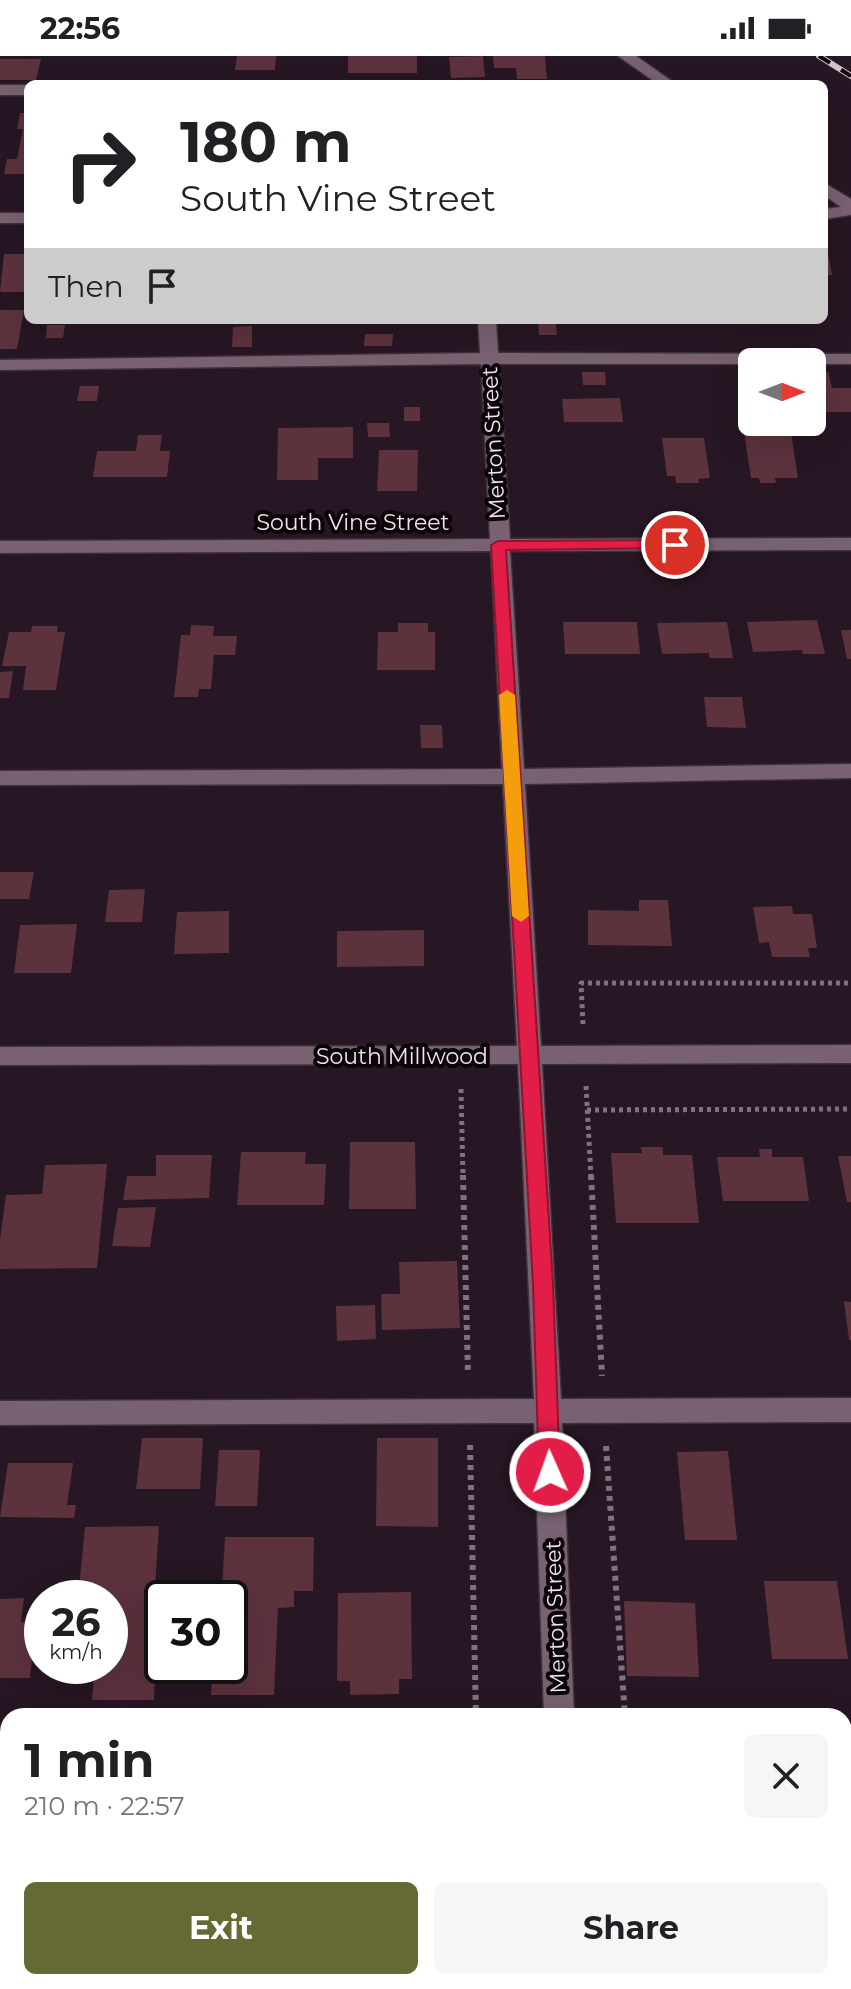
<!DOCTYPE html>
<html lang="en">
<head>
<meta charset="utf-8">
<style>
  :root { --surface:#fff; --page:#f6f6f6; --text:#202124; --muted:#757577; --accent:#656933 }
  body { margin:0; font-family:Montserrat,sans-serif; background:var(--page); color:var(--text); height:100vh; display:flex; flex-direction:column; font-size:30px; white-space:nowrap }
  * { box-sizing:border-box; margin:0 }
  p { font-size:26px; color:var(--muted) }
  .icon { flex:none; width:44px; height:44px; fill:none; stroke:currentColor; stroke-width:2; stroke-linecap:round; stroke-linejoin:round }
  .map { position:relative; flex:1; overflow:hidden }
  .details { position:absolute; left:0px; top:1652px; width:852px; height:282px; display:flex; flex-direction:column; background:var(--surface); border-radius:24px 24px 0 0; box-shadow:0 8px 32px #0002 }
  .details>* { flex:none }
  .top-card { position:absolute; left:24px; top:24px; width:804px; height:244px; border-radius:12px; box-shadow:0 8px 32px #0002; background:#fff; color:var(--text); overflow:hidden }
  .needle { width:52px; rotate:90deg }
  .controls { position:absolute; left:738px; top:292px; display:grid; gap:16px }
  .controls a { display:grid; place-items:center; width:88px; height:88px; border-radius:12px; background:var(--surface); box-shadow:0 8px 32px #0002; font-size:40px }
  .speed { position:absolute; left:24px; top:1524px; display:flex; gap:16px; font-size:40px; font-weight:700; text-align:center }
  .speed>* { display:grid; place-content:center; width:104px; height:104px; border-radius:50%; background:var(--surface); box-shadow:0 8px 32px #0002; line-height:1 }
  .speed small { font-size:20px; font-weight:400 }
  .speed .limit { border:4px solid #111; border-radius:12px; background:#fff; color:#111 }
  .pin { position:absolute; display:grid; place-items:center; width:68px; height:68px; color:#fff; margin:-34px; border:4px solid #fff; border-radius:50%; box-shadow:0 2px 8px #0007 }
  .me { position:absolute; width:88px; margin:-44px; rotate:358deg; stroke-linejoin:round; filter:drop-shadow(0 0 6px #0008) }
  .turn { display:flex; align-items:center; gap:28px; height:168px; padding:0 24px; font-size:36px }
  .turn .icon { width:104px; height:104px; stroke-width:2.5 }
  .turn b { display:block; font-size:56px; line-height:68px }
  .then { display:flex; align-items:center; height:76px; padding:0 24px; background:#0003; gap:16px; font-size:30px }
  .round { display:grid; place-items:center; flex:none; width:84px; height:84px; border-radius:12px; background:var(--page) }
  .head { display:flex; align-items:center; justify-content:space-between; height:136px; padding:0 24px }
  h1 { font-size:48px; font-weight:700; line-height:60px }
  .button { display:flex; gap:16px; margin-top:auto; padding:16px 24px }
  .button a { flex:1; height:92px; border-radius:12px; background:var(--accent); color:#fff; font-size:32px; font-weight:700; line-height:92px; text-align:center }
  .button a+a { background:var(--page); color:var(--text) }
  .status { display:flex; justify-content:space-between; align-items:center; height:56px; padding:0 40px; background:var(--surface); direction:ltr }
  .status svg { height:22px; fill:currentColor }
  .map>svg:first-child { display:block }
  .building { fill:#5c323d }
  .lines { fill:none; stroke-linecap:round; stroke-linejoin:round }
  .minor-casing { stroke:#3c3039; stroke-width:3 }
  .path-far1 { stroke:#81717d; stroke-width:5; stroke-dasharray:4 4; stroke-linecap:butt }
  .path { stroke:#81717d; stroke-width:6; stroke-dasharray:5 5; stroke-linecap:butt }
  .minor { fill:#786271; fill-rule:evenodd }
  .rail-casing { stroke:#d1c3cd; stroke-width:6 }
  .rail { stroke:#0b0509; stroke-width:4; stroke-dasharray:13; stroke-linecap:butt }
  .route { fill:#e11d48; stroke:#92132f; stroke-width:2 }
  .slow { fill:#f59e0b }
  .labels { text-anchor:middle; stroke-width:8; stroke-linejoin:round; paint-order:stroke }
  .street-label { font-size:22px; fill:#f1e4ed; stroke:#0b0509 }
</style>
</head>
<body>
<div class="status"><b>22:56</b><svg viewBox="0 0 49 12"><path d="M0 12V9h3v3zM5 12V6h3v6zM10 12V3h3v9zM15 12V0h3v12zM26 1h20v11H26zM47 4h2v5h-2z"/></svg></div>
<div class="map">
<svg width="851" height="1933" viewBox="0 0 851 1933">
  <rect width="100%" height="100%" fill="#271623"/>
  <path class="building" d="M 237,0 L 276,0 L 275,14 L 235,14 Z
    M 348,0 L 417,0 L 417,17 L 348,17 Z
    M 483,0 L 485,21 L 451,22 L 449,1 Z
    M 493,0 L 545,0 L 547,23 L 517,23 L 516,12 L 494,12 Z
    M 0,3 L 41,3 L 36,24 L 0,24 Z
    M 20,57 L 28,57 L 28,118 L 4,118 L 7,103 L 17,103 L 23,73 L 17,73 Z
    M 824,197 L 828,197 L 832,219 L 824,219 Z
    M 4,198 L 28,198 L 28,236 L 0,236 Z
    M 0,254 L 24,254 L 17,293 L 0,293 Z
    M 538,268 L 556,268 L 557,279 L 539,279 Z
    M 47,269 L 65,269 L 63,282 L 46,282 Z
    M 252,270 L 252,291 L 232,291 L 233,271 Z
    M 365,278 L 393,278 L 392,290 L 364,290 Z
    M 582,316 L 605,316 L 606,329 L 583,329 Z
    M 812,316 L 828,316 L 832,332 L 851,332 L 851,356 L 812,356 L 812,340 L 821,340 L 820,334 L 812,334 Z
    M 80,330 L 99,330 L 97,345 L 77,345 Z
    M 620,342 L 623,366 L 564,366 L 562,343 Z
    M 404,351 L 420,351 L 420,365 L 404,365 Z
    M 367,367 L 389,367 L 390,381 L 368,381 Z
    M 353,371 L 353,402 L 318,402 L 318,424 L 277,424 L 278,372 Z
    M 744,376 L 791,377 L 798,422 L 775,422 L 776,427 L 760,427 L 759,422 L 751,422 Z
    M 138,379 L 162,379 L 160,395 L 170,395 L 167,421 L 93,421 L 97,395 L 136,395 Z
    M 662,382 L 704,382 L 710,422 L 698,423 L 699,427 L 676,427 L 675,420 L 667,420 Z
    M 379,394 L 418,394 L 417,435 L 377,435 Z
    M 817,564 L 825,598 L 803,598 L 802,594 L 753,596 L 747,566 Z
    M 563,566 L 637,566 L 640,598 L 565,598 Z
    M 727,566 L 733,602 L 709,602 L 709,597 L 662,598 L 657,567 Z
    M 398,567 L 428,567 L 428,576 L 435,576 L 435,614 L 377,614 L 378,576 L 398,576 Z
    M 191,569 L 214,570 L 213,580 L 237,580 L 235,599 L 214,599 L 211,633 L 199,633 L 198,641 L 174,641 L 181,579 L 190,579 Z
    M 32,570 L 58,570 L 57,576 L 65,576 L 56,634 L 23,634 L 26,610 L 2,610 L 9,576 L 31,576 Z
    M 841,574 L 851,574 L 851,603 L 847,603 Z
    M 13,615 L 9,642 L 0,642 L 0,616 Z
    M 704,641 L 742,641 L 746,672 L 707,671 Z
    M 420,669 L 442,669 L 443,692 L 421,692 Z
    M 0,816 L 34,816 L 29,843 L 0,843 Z
    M 145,833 L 142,866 L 105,866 L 109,834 Z
    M 639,844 L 668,844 L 672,890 L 588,889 L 588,854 L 639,855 Z
    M 792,850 L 793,858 L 812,858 L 817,892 L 808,892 L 810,901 L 772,901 L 769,886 L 759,887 L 753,851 Z
    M 229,855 L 229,897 L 174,898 L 177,856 Z
    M 77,868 L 71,917 L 14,917 L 20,869 Z
    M 424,874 L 424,910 L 337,911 L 337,875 Z
    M 350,1086 L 415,1086 L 416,1153 L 349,1153 Z
    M 641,1091 L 663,1091 L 663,1099 L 692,1099 L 699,1167 L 616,1167 L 611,1097 L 642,1097 Z
    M 759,1093 L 772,1093 L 772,1101 L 803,1101 L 809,1145 L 723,1145 L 717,1101 L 760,1101 Z
    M 241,1096 L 306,1096 L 305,1108 L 326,1108 L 324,1149 L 237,1149 Z
    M 156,1099 L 212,1099 L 209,1142 L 123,1144 L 127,1120 L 156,1120 Z
    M 838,1100 L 851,1100 L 851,1146 L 847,1146 Z
    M 107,1108 L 97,1212 L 0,1213 L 0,1184 L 6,1139 L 42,1138 L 45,1109 Z
    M 156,1151 L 150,1191 L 112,1190 L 118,1152 Z
    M 457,1205 L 460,1272 L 382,1274 L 381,1238 L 400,1238 L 399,1206 Z
    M 844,1245 L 851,1246 L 851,1284 L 849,1284 Z
    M 375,1249 L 376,1283 L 337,1285 L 336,1250 Z
    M 142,1382 L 203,1382 L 200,1433 L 136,1433 Z
    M 377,1382 L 438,1382 L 438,1471 L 376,1470 Z
    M 219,1394 L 260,1394 L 257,1450 L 215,1450 Z
    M 728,1395 L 737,1484 L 685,1484 L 677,1396 Z
    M 8,1407 L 73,1407 L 67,1449 L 76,1449 L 74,1462 L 0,1461 Z
    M 159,1470 L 155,1530 L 174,1530 L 173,1542 L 162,1542 L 162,1610 L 169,1610 L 168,1623 L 155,1623 L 154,1644 L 92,1644 L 95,1610 L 110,1610 L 110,1542 L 78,1542 L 85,1471 Z
    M 225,1481 L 314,1481 L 313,1535 L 294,1535 L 294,1551 L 278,1552 L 274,1639 L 211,1639 L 212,1623 L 203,1623 L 204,1610 L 230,1610 L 230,1542 L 208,1542 L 209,1531 L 222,1531 Z
    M 764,1525 L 837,1525 L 848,1603 L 772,1603 Z
    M 411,1536 L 412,1623 L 399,1623 L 399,1638 L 350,1639 L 350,1625 L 337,1625 L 338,1537 Z
    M 24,1542 L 21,1566 L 36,1566 L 30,1622 L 0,1622 L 0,1543 Z
    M 624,1545 L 695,1547 L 699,1621 L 627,1620 Z"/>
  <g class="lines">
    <defs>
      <path id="minor" d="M 618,0 L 636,0 L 676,28 L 658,28 Z
        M 0,29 L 28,29 L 28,39 L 0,39 Z
        M 824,127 L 851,143 L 851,159 L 824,163 L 824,153 L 841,151 L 824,139 Z
        M 0,157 L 28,157 L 28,167 L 0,167 Z
        M 478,264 L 496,264 L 498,297 L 851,298 L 851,308 L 499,308 L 510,483 L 851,482 L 851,494 L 510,495 L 524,713 L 851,708 L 851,722 L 525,728 L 541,990 L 851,989 L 851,1007 L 542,1008 L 561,1343 L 851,1342 L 851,1366 L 562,1367 L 574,1660 L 544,1660 L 534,1367 L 0,1369 L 0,1345 L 534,1343 L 518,1008 L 0,1009 L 0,991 L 517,990 L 503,728 L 0,729 L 0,715 L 502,713 L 491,495 L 0,497 L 0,485 L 490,483 L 481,308 L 0,314 L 0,304 L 480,297 Z
        M 844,1789 L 851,1789 L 851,1819 L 844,1819 Z
        M 0,1795 L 8,1795 L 8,1825 L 0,1825 Z
        M 553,1926 L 585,1926 L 585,1933 L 553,1933 Z"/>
    </defs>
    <use href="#minor" class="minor-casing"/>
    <path class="path-far1" d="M 583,968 L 581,927 L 851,927
      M 586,1030 L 591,1121
      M 461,1033 L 463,1121
      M 587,1054 L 851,1053"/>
    <path class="path" d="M 463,1119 L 468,1319
      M 591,1119 L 602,1320
      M 470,1389 L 476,1660
      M 606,1390 L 625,1660
      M 483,1926 L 483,1933
      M 643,1926 L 644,1933"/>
    <use href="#minor" class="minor"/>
    <defs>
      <path id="rail" d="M 819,0 L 851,20"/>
    </defs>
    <use href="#rail" class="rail-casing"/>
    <use href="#rail" class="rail"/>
  </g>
  <path class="route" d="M 675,484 L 682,489 L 680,492 L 506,494 L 553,1228 L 560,1416 L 557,1422 L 550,1425 L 542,1422 L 539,1416 L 533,1228 L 491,489 L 498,485 Z"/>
  <path class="slow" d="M 507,634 L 515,639 L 529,860 L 521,866 L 512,860 L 499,639 Z"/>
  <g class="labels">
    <g class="street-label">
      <text transform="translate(493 387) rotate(-93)" y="8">Merton Street</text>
      <text x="353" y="474">South Vine Street</text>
      <text x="402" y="1008">South Millwood</text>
      <text transform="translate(555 1561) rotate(-92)" y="8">Merton Street</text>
    </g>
  </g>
</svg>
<div class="controls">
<a><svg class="needle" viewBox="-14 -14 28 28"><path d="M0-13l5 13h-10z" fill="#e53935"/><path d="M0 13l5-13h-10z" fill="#757577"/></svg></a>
</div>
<div class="speed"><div>26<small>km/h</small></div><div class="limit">30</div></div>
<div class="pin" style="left:675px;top:489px;background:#d93025"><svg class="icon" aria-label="arrive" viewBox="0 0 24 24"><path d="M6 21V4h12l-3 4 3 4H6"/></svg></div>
<svg class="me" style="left:550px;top:1416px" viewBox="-20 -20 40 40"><circle r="17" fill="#e11d48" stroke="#fff" stroke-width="3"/><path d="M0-11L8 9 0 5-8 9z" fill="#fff"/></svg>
<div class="top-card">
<div class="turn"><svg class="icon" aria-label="right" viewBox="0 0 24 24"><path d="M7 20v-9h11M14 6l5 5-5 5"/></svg><div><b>180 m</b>South Vine Street</div></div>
<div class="then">Then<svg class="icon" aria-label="arrive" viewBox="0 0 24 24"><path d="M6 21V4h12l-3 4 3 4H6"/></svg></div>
</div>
<section class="details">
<div class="head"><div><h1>1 min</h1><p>210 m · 22:57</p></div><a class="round"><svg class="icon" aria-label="close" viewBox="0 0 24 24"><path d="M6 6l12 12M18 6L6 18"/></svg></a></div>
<div class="button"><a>Exit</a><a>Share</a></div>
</section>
</div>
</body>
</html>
